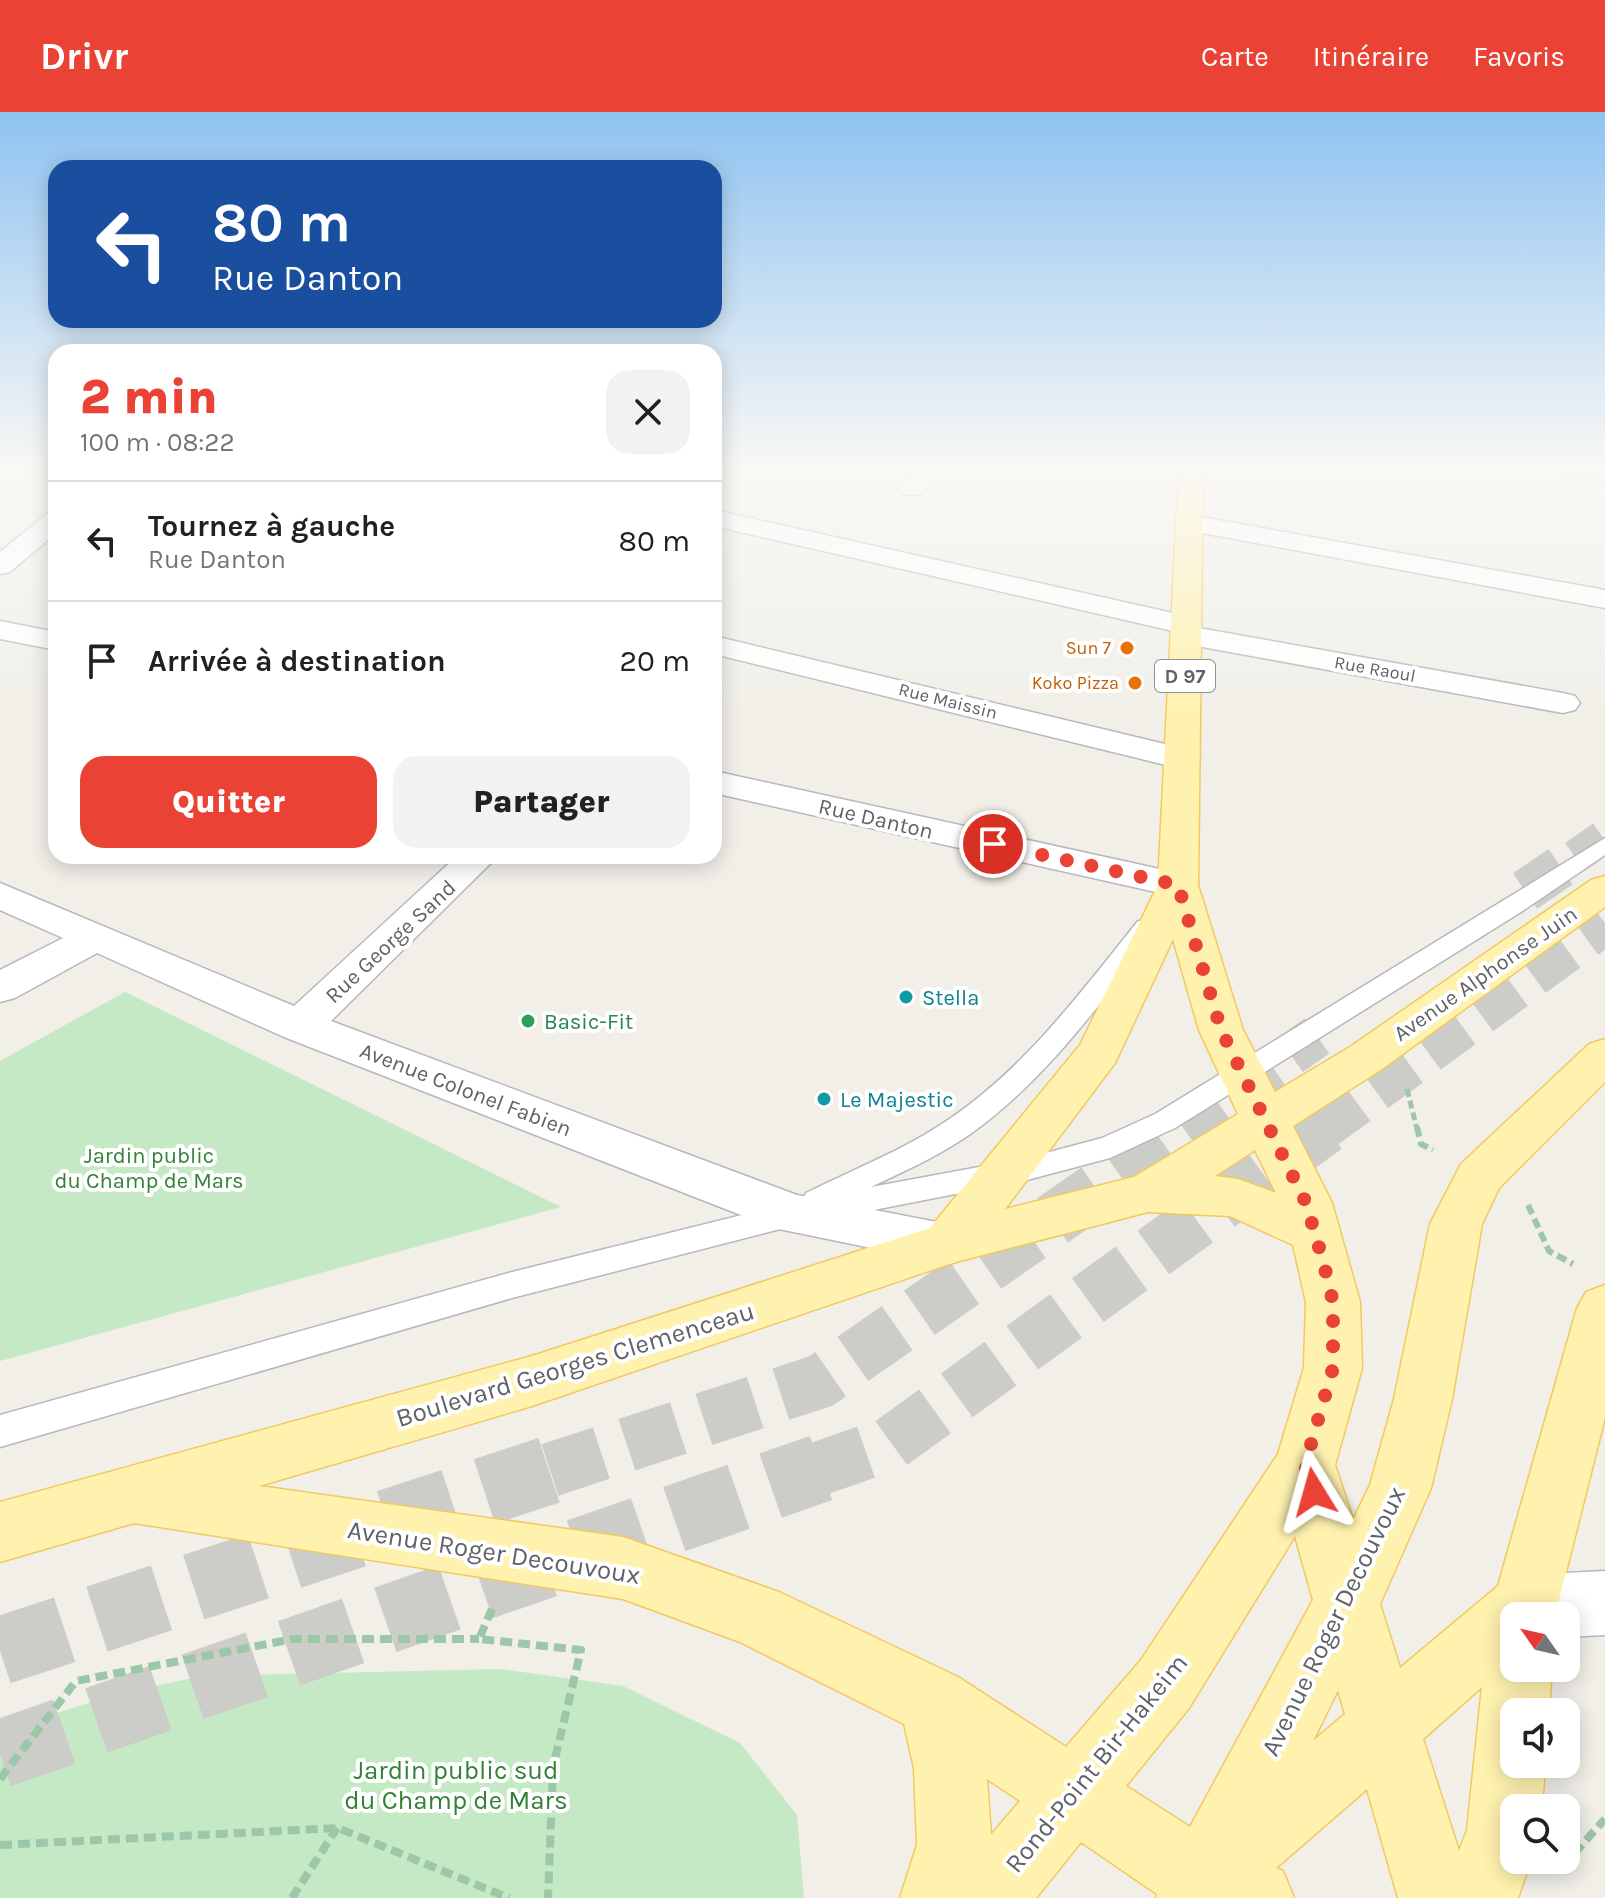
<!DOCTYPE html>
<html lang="fr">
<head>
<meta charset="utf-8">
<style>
  :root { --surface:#fff; --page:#f2f2f2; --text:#202124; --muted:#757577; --line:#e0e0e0; --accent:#ea4335 }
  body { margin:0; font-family:Karla,sans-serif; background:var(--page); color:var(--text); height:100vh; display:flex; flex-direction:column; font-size:30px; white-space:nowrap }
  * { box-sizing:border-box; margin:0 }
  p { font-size:26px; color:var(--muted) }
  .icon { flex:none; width:44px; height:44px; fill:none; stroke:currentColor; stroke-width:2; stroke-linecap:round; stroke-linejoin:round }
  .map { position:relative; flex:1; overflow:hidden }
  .drawer { position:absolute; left:48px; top:232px; width:674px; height:520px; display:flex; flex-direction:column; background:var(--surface); border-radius:24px; box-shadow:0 4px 20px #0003 }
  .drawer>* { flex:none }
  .top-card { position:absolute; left:48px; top:48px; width:674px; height:168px; border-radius:24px; box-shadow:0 4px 20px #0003; background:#1a4fa0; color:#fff; overflow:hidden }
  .needle { width:52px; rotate:304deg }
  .fabs { position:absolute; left:1500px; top:1490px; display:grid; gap:16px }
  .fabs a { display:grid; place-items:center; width:80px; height:80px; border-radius:16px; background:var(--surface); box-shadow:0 4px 20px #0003; font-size:40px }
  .pin { position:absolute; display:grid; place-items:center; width:68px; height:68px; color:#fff; margin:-34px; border:4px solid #fff; border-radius:50%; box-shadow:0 2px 8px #0007 }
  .me { position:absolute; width:88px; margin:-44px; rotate:352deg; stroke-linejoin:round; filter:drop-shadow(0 0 6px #0008) }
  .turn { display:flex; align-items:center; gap:28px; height:168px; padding:0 32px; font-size:36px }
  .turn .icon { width:104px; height:104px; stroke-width:2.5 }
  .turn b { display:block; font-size:56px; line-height:68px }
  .round { display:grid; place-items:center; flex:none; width:84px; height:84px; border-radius:24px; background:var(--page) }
  .headline { display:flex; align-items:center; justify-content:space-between; height:136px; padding:0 32px }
  h1 { font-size:48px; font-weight:800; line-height:60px; color:var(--accent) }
  .cta { display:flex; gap:16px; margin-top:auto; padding:16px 32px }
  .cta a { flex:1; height:92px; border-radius:24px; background:var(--accent); color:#fff; font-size:32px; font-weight:800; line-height:92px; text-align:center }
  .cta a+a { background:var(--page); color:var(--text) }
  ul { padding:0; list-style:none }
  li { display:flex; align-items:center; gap:24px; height:120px; padding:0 32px; border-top:2px solid var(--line) }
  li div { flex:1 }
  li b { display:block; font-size:30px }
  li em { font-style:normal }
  header { display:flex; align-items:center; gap:48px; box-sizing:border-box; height:112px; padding:0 40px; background:var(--accent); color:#fff }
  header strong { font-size:38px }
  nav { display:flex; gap:44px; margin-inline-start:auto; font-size:28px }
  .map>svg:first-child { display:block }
  .green { fill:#c5e8c5 }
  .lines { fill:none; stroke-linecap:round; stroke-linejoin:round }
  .motorway-tunnel-far3 { stroke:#ccccc8; stroke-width:34; stroke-dasharray:34 17; stroke-linecap:butt }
  .motorway-tunnel-far2 { stroke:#ccccc8; stroke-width:43; stroke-dasharray:43 22; stroke-linecap:butt }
  .motorway-tunnel-far1 { stroke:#ccccc8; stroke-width:54; stroke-dasharray:54 27; stroke-linecap:butt }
  .motorway-tunnel { stroke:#ccccc8; stroke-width:68; stroke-dasharray:68 34; stroke-linecap:butt }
  .service-casing { stroke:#b5b8bc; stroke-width:3 }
  .minor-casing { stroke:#b5b8bc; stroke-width:3 }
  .primary-casing { stroke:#f2c960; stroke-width:3 }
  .path-far2 { stroke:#9cc7a9; stroke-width:5; stroke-dasharray:8 4; stroke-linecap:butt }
  .path-far1 { stroke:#9cc7a9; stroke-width:6; stroke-dasharray:10 5; stroke-linecap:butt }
  .path { stroke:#9cc7a9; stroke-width:8; stroke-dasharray:12 6; stroke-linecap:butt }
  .service { fill:#fff; fill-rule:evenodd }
  .minor { fill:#fff; fill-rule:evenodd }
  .primary { fill:#fff2af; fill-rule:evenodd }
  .route { stroke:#ea4335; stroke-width:14; stroke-dasharray:0 25.2 }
  .food-dot { fill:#e8710a; stroke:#fff; stroke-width:3 }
  .culture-dot { fill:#0f9aa8; stroke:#fff; stroke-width:3 }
  .leisure-dot { fill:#2e9e5b; stroke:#fff; stroke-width:3 }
  .labels { text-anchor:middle; stroke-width:8; stroke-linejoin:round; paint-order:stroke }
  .far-food-label { font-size:18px; fill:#c56008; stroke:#fff; text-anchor:end }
  .far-street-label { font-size:18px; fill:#5f6368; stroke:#fff }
  .shield { fill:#fff; stroke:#8f9295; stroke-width:2 }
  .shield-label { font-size:20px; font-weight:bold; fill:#5f6368 }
  .street-label { font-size:22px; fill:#5f6368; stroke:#fff }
  .culture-label { font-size:22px; fill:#0d838f; stroke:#fff; text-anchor:start }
  .leisure-label { font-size:22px; fill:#27864d; stroke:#fff; text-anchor:start }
  .park-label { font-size:22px; fill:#348238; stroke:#fff }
  .near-street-label { font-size:26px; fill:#5f6368; stroke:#fff }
  .near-park-label { font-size:26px; fill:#348238; stroke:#fff }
</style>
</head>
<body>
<header>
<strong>Drivr</strong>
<nav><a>Carte</a><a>Itinéraire</a><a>Favoris</a></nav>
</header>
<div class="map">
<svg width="1605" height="1786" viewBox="0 0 1605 1786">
  <rect width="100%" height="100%" fill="#f1efe8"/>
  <path class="green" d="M 125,880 L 561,1095 L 0,1249 L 0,949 Z
    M 501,1557 L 623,1574 L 740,1631 L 797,1703 L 804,1786 L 0,1786 L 0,1619 L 120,1581 L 203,1564 Z"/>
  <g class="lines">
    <path class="motorway-tunnel-far3" d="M 1575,745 L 1605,724"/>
    <path class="motorway-tunnel-far2" d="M 1525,779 L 1578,743
      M 1184,1017 L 1317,924
      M 1323,1017 L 1605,811"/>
    <path class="motorway-tunnel-far1" d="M 550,1358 L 821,1269 L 1187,1015
      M 815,1358 L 890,1332 L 1326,1015"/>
    <path class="motorway-tunnel" d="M 0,1539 L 556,1356
      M 0,1642 L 821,1356"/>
    <defs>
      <path id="service" d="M 1605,726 L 1605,743 L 1521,800 L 1175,1016 L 1110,1046 L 1027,1068 L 792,1114 L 512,1186 L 0,1335 L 0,1303 L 512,1160 L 802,1088 L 806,1081 C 854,1057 904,1038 948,1008 C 1025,956 1081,880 1138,809 L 1156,809 L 1159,814 L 1156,819 C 1100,892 1045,969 969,1023 C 938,1044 905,1059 871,1075 L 1027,1046 L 1102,1026 L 1155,1002 Z"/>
      <path id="minor" d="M 916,355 L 941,355 L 922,383 L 904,383 L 900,378 Z
        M 1558,355 L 1605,355 L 1605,368 L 1561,360 Z
        M 714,398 L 1186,504 L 1197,507 L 1201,513 L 1199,516 L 1563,581 L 1575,584 L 1580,591 L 1575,598 L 1563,601 L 1186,532 L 1175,529 L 1171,523 L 1173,519 L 714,414 Z
        M 56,400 L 56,421 L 10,460 L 0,462 L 0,440 L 47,402 Z
        M 1190,403 L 1605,478 L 1605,496 L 1181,417 L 1177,411 L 1181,405 Z
        M 0,509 L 56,520 L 56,538 L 0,527 Z
        M 714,524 L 1194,639 L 1200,646 L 1194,653 L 1182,657 L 714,542 Z
        M 714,659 L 1178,761 L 1192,765 L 1198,773 L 1192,781 L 1178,785 L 714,681 Z
        M 457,744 L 498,744 L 331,909 L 797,1083 L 968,1116 L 975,1131 L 968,1146 L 949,1152 L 774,1116 L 284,925 L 97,841 L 15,886 L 0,890 L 0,858 L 63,826 L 0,798 L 0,771 L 294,894 Z
        M 1605,1459 L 1605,1523 L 1566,1525 L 1566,1504 L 1514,1504 L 1514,1524 L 1500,1518 L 1490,1495 L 1500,1472 L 1523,1463 Z"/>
      <path id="primary" d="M 1179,355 L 1203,355 L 1198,773 L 1243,918 L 1275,980 L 1350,935 L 1591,768 L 1605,764 L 1605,795 L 1382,957 L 1293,1014 L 1332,1091 L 1360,1190 L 1362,1256 L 1335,1353 L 1353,1408 L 1370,1373 L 1394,1287 L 1430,1112 L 1461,1052 L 1589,932 L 1605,927 L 1605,970 L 1499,1076 L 1482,1112 L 1452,1287 L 1431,1376 L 1380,1492 L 1400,1556 L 1498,1474 L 1577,1196 L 1586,1180 L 1605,1173 L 1605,1305 L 1555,1504 L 1514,1504 L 1514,1556 L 1552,1556 L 1549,1600 L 1514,1600 L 1514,1652 L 1545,1652 L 1542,1696 L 1514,1696 L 1514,1748 L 1531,1748 L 1518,1786 L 1398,1786 L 1367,1677 L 1276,1756 L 1283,1759 L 1294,1786 L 1156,1786 L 1157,1782 L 1081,1730 L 1036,1786 L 900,1786 L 917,1733 L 914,1656 L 904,1612 L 740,1530 L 623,1487 L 134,1411 L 0,1450 L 0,1390 L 532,1244 L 930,1116 L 1080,933 L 1158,773 ZM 1173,827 L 1199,918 L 1238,1002 L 1134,1065 L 1005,1097 L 1115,951 ZM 1255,1038 L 1276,1081 L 1238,1067 L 1215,1064 ZM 1148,1100 L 1230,1104 L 1293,1133 L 1306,1190 L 1304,1256 L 1278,1342 L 1141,1548 L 1066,1635 L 958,1565 L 779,1480 L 623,1425 L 259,1374 L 532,1294 L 952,1151 ZM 1295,1424 L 1313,1488 L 1190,1715 L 1126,1674 L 1189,1596 ZM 1482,1575 L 1467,1718 L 1459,1739 L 1423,1627 ZM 1338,1578 L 1345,1602 L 1313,1629 ZM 987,1667 L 1020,1689 L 991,1723 Z"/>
    </defs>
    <use href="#service" class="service-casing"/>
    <use href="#minor" class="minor-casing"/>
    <use href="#primary" class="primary-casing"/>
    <path class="path-far2" d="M 1407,977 L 1417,1017"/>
    <path class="path-far1" d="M 1417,1015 L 1421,1032 L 1433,1038
      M 1528,1093 L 1549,1139 L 1573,1152"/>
    <path class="path" d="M 492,1497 L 479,1527 L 581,1538 L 553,1655 L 548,1786
      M 0,1667 L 76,1569 L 293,1527 L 479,1527
      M 0,1733 L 338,1716 L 509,1786
      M 1562,1755 L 1605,1707
      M 292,1786 L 337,1716"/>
    <use href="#service" class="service"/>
    <use href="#minor" class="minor"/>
    <use href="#primary" class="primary"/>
  </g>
  <linearGradient id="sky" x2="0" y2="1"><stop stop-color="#8fc3f1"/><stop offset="0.59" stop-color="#f9f8f5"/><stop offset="1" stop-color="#f9f8f5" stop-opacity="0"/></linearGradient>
  <rect width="1605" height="605" fill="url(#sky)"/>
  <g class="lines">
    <path class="route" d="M 993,732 L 1178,773 L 1221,918 L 1306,1091 L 1323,1149 L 1333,1190 L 1333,1256 L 1305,1353 L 1314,1380"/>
  </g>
  <g class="food-dot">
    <circle cx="1127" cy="536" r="8"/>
    <circle cx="1135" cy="571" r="8"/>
  </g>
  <g class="culture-dot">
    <circle cx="906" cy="885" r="8"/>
    <circle cx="824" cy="987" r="8"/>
  </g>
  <circle class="leisure-dot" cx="528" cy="909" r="8"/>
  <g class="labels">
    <g class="far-food-label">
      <text x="1111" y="542">Sun 7</text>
      <text x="1119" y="577">Koko Pizza</text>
    </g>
    <g class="far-street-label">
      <text transform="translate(1375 557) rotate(10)" y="6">Rue Raoul</text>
      <text transform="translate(948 589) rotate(14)" y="6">Rue Maissin</text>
    </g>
    <rect class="shield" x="1155" y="548" width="60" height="32" rx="6"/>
    <g class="shield-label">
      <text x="1185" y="571">D 97</text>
    </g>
    <g class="street-label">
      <text transform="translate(876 706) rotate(13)" y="8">Rue Danton</text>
      <text transform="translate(390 829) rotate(-43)" y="8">Rue George Sand</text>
      <text transform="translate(1485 861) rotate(-35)" y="8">Avenue Alphonse Juin</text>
      <text transform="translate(466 977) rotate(21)" y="8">Avenue Colonel Fabien</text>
    </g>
    <g class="culture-label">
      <text x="922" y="893">Stella</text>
      <text x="840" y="995">Le Majestic</text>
    </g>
    <g class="leisure-label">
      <text x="544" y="917">Basic-Fit</text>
    </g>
    <g class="park-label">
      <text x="149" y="1051">Jardin public<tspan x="149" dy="25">du Champ de Mars</tspan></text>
    </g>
    <g class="near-street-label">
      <text transform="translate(575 1252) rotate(-17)" y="9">Boulevard Georges Clemenceau</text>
      <text transform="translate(494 1440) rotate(9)" y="9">Avenue Roger Decouvoux</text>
      <text transform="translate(1333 1509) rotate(-64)" y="9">Avenue Roger Decouvoux</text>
      <text transform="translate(1096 1651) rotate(-51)" y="9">Rond-Point Bir-Hakeim</text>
    </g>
    <g class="near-park-label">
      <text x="456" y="1667">Jardin public sud<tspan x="456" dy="30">du Champ de Mars</tspan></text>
    </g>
  </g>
</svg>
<div class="fabs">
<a><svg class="needle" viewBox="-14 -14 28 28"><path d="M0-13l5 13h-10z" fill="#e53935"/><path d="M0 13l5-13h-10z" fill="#757577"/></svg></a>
<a><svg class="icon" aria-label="sound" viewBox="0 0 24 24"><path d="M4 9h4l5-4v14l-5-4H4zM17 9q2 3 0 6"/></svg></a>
<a><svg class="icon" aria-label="search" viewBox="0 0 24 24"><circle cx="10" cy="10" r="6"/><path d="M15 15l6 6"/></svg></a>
</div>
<div class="pin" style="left:993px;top:732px;background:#d93025"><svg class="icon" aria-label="arrive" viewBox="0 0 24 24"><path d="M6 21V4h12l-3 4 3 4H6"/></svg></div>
<svg class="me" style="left:1314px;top:1380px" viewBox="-20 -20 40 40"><path d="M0-17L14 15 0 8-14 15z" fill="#ea4335" stroke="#fff" stroke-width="4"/></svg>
<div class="top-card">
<div class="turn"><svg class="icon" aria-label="left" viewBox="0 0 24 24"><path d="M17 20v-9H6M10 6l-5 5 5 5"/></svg><div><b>80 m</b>Rue Danton</div></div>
</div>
<section class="drawer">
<div class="headline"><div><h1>2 min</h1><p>100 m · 08:22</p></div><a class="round"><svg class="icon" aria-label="close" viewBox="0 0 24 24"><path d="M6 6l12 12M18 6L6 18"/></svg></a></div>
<ul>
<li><svg class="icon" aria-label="left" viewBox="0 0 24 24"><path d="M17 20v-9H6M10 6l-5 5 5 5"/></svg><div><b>Tournez à gauche</b><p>Rue Danton</p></div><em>80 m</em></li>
<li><svg class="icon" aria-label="arrive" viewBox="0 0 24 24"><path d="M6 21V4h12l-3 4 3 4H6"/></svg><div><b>Arrivée à destination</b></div><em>20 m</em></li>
</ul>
<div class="cta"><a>Quitter</a><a>Partager</a></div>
</section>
</div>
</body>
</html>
